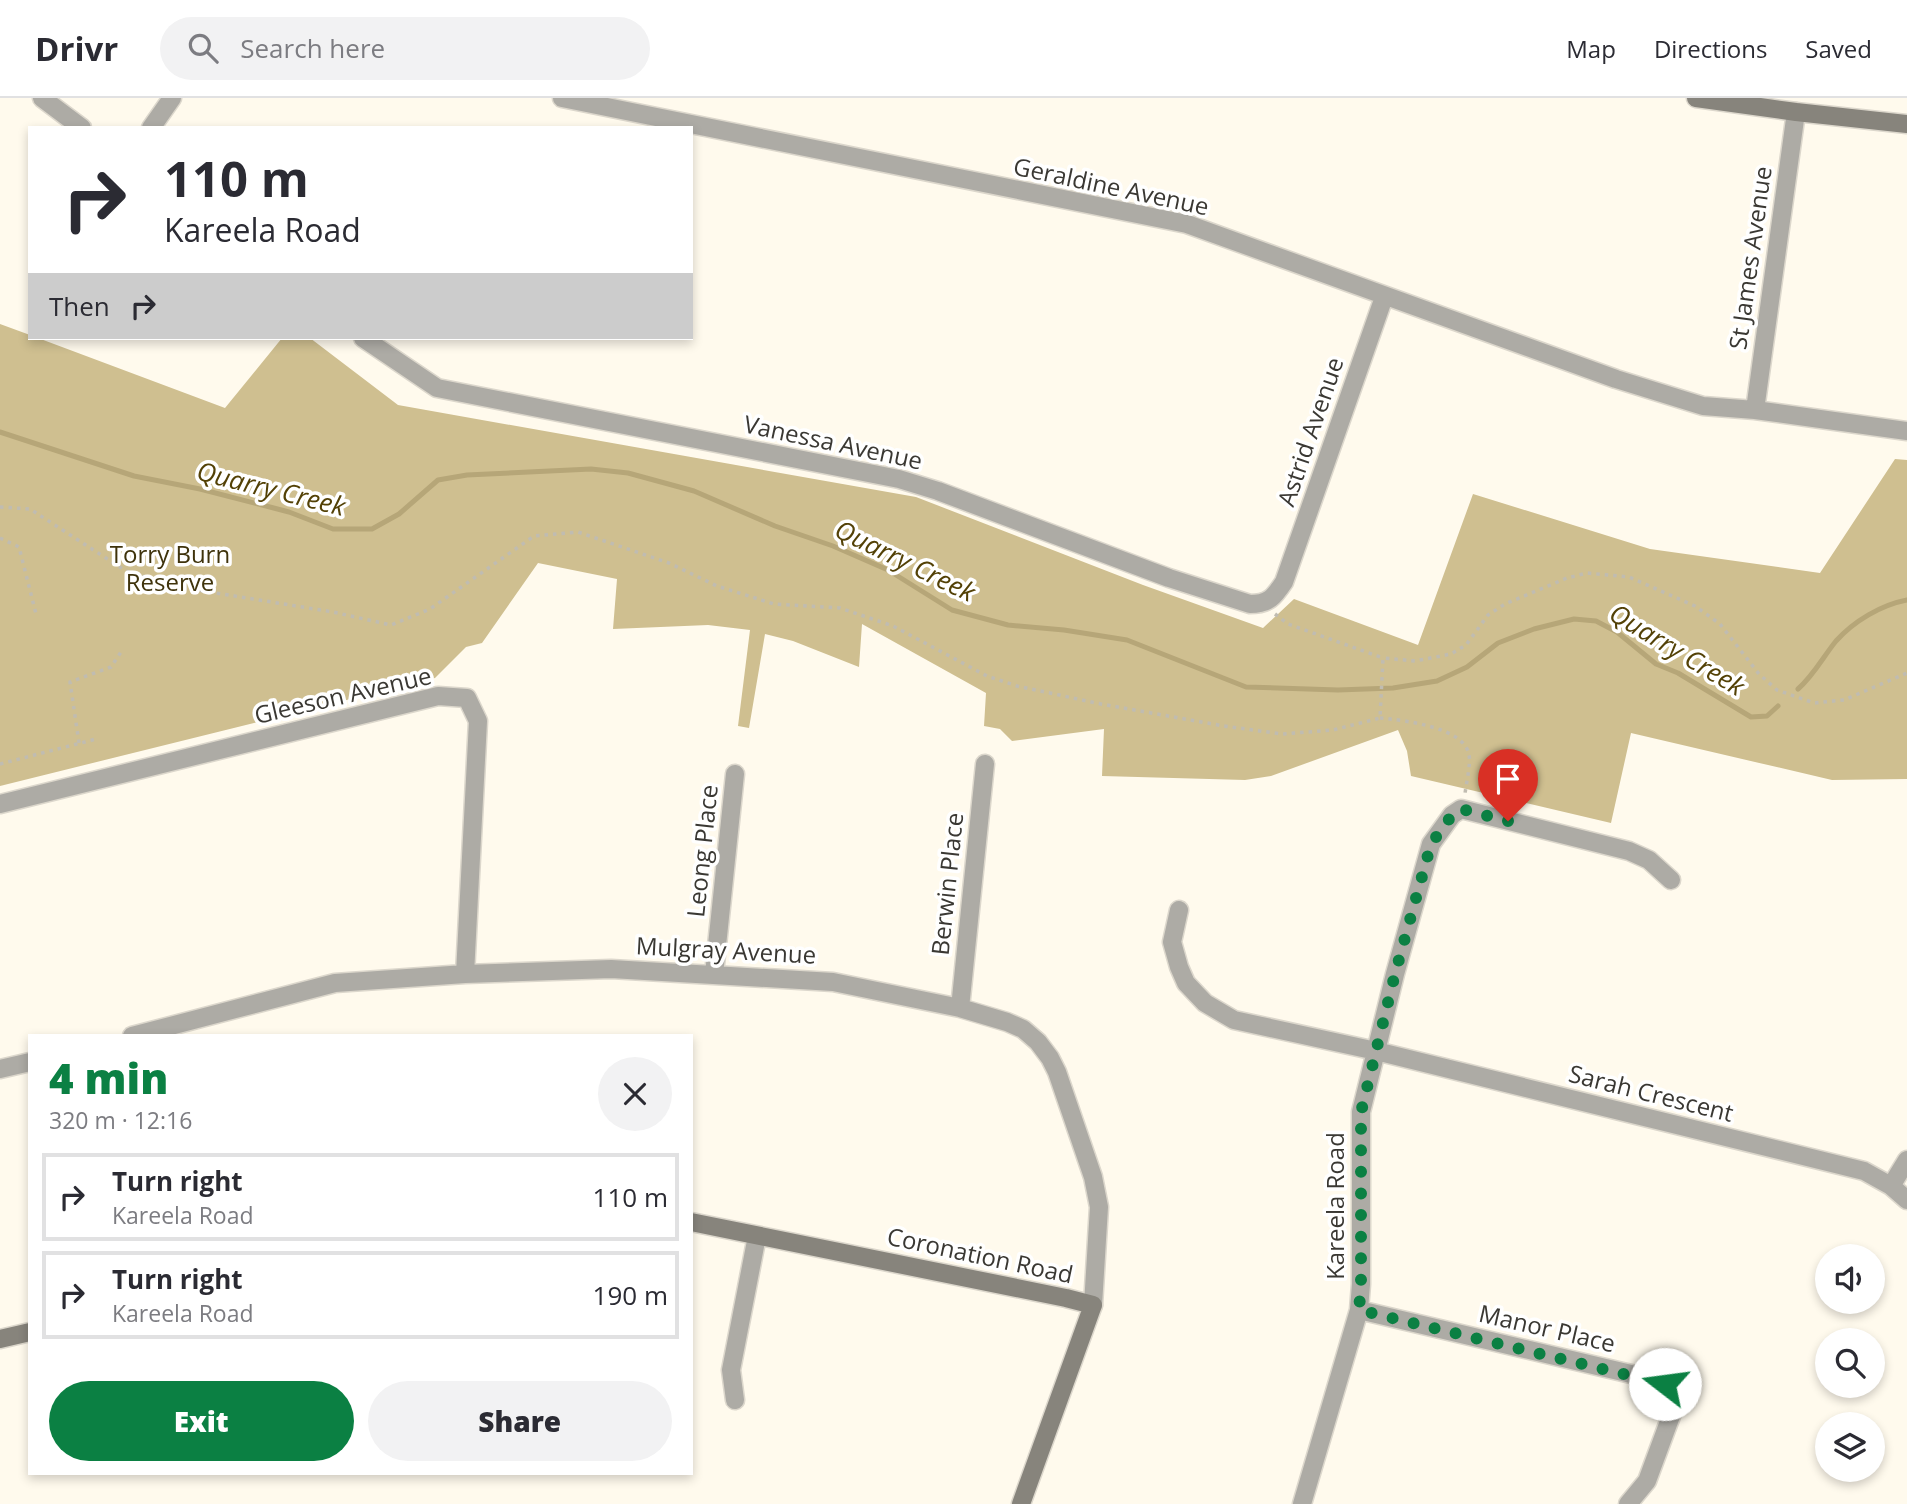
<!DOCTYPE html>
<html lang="en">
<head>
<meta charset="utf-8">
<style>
  :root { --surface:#fff; --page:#f2f2f3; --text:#2b2b33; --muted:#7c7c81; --line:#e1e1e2; --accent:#0b8043 }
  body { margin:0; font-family:"Open Sans",sans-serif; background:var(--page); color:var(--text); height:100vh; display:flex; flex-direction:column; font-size:26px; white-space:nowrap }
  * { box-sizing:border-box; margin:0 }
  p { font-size:23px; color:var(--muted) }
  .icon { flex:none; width:38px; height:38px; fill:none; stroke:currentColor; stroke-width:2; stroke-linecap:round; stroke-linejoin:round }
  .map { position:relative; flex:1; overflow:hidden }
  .drawer { position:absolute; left:28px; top:936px; width:665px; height:441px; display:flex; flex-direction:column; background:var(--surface); border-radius:0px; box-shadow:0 4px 10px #0003 }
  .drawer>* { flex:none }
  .top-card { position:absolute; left:28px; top:28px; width:665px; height:214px; border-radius:0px; box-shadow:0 4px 10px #0003; background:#fff; color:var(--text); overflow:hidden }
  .fabs { position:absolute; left:1815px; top:1146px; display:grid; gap:14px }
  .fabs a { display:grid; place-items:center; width:70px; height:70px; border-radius:50%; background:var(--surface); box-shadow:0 4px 10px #0003; font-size:35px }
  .pin { position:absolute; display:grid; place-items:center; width:60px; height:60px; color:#fff; margin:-72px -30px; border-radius:50% 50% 50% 0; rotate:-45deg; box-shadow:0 0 7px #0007 }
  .pin .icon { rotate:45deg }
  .me { position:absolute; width:77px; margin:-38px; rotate:285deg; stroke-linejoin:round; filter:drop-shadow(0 0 5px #0008) }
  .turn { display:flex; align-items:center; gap:24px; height:147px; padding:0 21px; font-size:32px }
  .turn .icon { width:91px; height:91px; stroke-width:2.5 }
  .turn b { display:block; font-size:49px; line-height:60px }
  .then { display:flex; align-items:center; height:66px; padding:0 21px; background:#0003; gap:14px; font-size:26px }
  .round { display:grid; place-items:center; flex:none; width:74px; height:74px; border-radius:37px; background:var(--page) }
  .headline { display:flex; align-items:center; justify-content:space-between; height:119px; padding:0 21px }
  h1 { font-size:42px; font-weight:800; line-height:52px; color:var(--accent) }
  .action { display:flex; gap:14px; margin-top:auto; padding:14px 21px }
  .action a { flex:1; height:80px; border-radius:42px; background:var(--accent); color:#fff; font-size:28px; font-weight:800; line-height:80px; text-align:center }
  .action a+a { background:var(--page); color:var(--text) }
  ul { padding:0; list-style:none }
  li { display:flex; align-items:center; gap:21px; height:88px; margin:0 14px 10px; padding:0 7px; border:4px solid var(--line); border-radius:0px }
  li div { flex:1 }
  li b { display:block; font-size:26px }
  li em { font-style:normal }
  header { display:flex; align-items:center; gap:42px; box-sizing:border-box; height:98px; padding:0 35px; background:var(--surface); border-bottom:2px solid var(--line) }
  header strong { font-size:33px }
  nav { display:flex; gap:38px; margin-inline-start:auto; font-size:24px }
  .search { width:490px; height:63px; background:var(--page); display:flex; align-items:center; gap:18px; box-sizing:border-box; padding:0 24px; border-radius:38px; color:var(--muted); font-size:26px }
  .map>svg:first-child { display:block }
  .forest { fill:#cfbf90 }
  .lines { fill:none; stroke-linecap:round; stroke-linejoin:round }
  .stream { stroke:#b6a678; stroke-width:5 }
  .street-casing { stroke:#dcd7cc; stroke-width:21 }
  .secondary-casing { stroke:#dcd7cc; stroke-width:21 }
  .path { stroke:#c0bcb1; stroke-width:3.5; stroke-dasharray:3.5 5; stroke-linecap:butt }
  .street { stroke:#adaba5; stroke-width:18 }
  .secondary { stroke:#87847c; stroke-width:18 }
  .route { stroke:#0b8043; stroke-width:12; stroke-dasharray:0 21.6 }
  .labels { text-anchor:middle; stroke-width:7; stroke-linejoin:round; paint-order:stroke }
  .street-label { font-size:24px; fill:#3a3833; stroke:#fff }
  .park-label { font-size:24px; fill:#3f330c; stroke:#fff }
  .water-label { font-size:26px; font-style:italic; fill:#534106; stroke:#fff }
</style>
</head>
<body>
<header>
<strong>Drivr</strong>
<div class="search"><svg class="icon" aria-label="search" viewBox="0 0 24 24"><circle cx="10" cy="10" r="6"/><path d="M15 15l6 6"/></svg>Search here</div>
<nav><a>Map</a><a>Directions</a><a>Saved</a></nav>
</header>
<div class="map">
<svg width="1907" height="1406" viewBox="0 0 1907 1406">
  <rect width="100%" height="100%" fill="#fffaed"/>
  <path class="forest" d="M 0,226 L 30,237 L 30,240 L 38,240 L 225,310 L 282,240 L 310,240 L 398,307 L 916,399 L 1143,487 L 1263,530 L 1294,501 L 1418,547 L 1473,396 L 1650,451 L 1820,475 L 1895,361 L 1907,362 L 1907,681 L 1832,682 L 1631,635 L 1611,725 L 1411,678 L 1407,653 L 1398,632 L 1271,678 L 1245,682 L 1102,678 L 1104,631 L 1012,643 L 1000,631 L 984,628 L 986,595 L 862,526 L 859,569 L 793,543 L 765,536 L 749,630 L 738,628 L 750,532 L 708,527 L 613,531 L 617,481 L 538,465 L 482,545 L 466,549 L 435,580 L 0,688 Z"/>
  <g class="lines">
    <path class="stream" d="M 0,334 L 134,378 L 200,391 L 289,414 L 333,431 L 372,431 L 399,416 L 438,382 L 467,377 L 591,371 L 628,375 L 694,393 L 775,428 L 833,448 L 888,472 L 952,512 L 1008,527 L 1064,532 L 1127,542 L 1246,589 L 1338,592 L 1393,590 L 1437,583 L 1467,569 L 1498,545 L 1534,531 L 1574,521 L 1596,523 L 1617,534 L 1656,566 L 1678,575 L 1751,619 L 1767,618 L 1778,608
      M 1798,591 C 1814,577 1823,559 1836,543 C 1854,523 1881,507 1907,502"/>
    <defs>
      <path id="street" d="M 42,0 L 82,30
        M 562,0 L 1187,126 L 1616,281 L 1703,308 L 1755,312 L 1907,333
        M 151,30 L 172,0
        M 363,240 L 437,290 L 899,381 L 938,393 L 1169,480 L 1250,506 C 1269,506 1274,499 1284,484 L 1384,199
        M 1755,312 L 1796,14
        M 0,706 L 438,598 L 467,600 L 478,623 L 465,876
        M 1179,812 L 1172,844 L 1179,869 L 1186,885 L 1205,905 L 1234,922 L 1376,953 L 1864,1073 L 1891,1088 L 1907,1102
        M 714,876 L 735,676
        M 960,910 L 985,666
        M 132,938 L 335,885 L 465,876 L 611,871 L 833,884 L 960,910 L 1007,924 L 1023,931 L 1038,944 L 1050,960 L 1057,974 L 1093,1079 L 1099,1109 L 1093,1207
        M 0,971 L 30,964
        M 1891,1088 L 1907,1062
        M 1359,1212 L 1648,1280 L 1681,1291 L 1647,1383 L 1628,1406
        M 735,1302 L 731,1272 L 757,1138
        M 1302,1406 L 1359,1212 L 1361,1186 L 1361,1014 L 1395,876 L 1431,746 L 1452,717 L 1461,711 L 1629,753 L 1649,762 L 1671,782"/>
      <path id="secondary" d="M 1696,0 L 1796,14 L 1907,26
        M 691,1124 L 1066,1200 L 1093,1207 L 1021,1406
        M 0,1241 L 30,1234"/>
    </defs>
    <use href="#street" class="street-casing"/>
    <use href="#secondary" class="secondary-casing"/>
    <path class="path" d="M 0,409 L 30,411 L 126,473 L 173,488 L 333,514 L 391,527 L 430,511 L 534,438 L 578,434 L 669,465 L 717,488 L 774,506 L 840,510 L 893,528 L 987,578 L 1017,588 L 1101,606 L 1224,628 L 1282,636 L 1333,632 L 1380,620 L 1383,560 L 1415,563 L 1451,556 L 1466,547 L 1488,517 L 1505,506 L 1567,480 L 1587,475 L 1629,479 L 1695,508 L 1720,526 L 1759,576 L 1777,592 L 1814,605 L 1844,602 L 1907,575
      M 0,440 L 19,449 L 36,516
      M 1275,516 L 1288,526 L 1383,560
      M 1380,620 C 1402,622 1465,629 1469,657 C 1471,666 1466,686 1465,696
      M 79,645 L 70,584 L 111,569 L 121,554
      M 0,666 L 96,641"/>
    <use href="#street" class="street"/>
    <use href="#secondary" class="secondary"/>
  </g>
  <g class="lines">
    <path class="route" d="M 1508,723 L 1461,711 L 1452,717 L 1431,746 L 1395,876 L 1361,1014 L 1361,1186 L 1359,1212 L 1665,1286"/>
  </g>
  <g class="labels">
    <g class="street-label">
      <text transform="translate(1111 89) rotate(12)" y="8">Geraldine Avenue</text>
      <text transform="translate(1751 160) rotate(-82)" y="8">St James Avenue</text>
      <text transform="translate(1311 334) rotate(-71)" y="8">Astrid Avenue</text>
      <text transform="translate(833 345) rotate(12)" y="8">Vanessa Avenue</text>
      <text transform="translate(343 598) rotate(-13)" y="8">Gleeson Avenue</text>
      <text transform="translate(703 753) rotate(-84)" y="8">Leong Place</text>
      <text transform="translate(948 786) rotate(-84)" y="8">Berwin Place</text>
      <text transform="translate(726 853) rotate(3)" y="8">Mulgray Avenue</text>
      <text transform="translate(1651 996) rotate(14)" y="8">Sarah Crescent</text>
      <text transform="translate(1336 1108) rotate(-90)" y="8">Kareela Road</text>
      <text transform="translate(980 1158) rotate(12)" y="8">Coronation Road</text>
      <text transform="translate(1547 1231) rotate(13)" y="8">Manor Place</text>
    </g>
    <g class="park-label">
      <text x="170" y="465">Torry Burn<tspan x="170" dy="28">Reserve</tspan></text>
    </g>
    <g class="water-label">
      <text transform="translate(271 391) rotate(14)" y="9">Quarry Creek</text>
      <text transform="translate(905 463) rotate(26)" y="9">Quarry Creek</text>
      <text transform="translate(1677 552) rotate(31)" y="9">Quarry Creek</text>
    </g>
  </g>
</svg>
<div class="fabs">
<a><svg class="icon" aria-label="sound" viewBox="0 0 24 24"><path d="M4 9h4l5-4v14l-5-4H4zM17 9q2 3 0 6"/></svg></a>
<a><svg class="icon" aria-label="search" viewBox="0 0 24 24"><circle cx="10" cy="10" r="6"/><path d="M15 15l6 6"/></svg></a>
<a><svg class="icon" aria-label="layers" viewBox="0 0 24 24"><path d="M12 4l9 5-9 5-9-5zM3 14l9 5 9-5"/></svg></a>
</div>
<div class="pin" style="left:1508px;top:723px;background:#d93025"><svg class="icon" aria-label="arrive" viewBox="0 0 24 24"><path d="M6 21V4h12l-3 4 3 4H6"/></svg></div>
<svg class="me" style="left:1665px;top:1286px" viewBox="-20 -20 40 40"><circle r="19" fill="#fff"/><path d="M0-13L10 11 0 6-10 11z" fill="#0b8043"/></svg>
<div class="top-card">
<div class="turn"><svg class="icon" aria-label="right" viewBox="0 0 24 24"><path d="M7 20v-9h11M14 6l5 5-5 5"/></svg><div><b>110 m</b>Kareela Road</div></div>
<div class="then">Then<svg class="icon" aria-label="right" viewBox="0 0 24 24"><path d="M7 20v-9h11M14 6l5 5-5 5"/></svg></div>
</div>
<section class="drawer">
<div class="headline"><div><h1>4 min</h1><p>320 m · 12:16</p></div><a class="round"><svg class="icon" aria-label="close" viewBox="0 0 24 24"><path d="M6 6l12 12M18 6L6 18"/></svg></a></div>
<ul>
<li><svg class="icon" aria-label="right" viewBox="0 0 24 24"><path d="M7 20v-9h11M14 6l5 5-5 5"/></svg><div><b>Turn right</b><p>Kareela Road</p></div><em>110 m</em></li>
<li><svg class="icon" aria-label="right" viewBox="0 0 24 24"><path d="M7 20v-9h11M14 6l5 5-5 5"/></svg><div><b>Turn right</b><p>Kareela Road</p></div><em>190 m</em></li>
</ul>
<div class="action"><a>Exit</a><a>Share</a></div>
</section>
</div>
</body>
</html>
